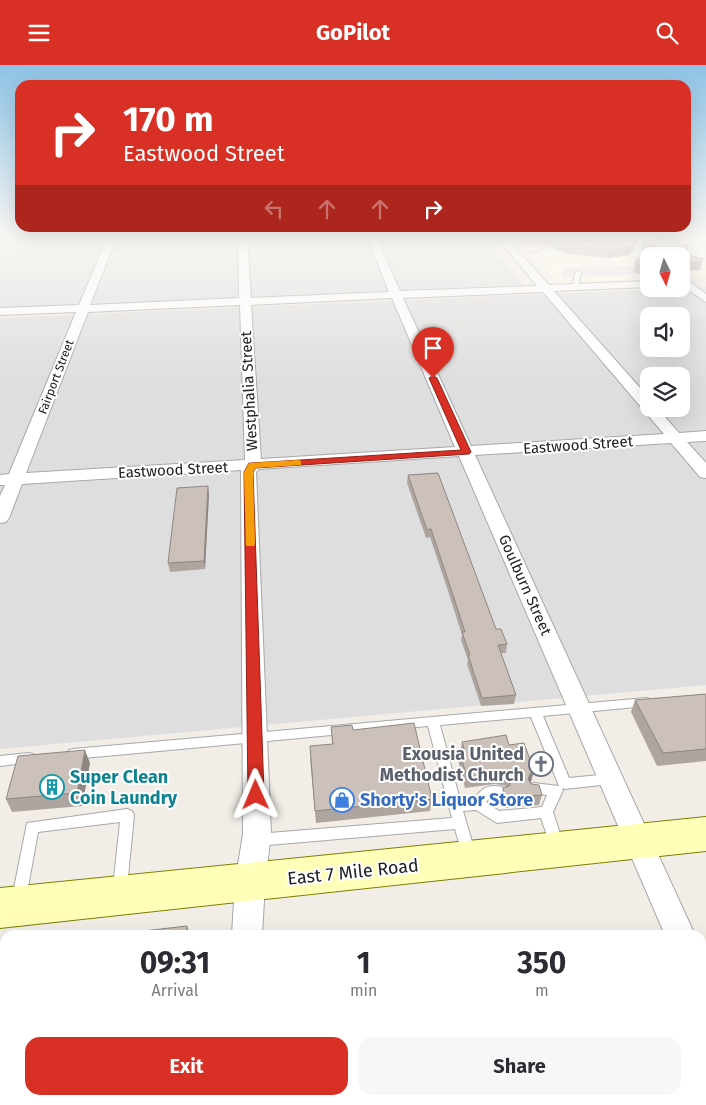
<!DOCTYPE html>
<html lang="en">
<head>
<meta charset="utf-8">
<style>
  :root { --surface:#fff; --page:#f7f7f7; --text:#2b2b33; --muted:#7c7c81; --accent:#d93025 }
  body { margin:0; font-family:"Fira Sans",sans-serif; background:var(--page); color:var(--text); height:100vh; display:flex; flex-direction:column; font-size:19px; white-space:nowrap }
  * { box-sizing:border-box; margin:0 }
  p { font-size:16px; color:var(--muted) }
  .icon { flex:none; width:28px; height:28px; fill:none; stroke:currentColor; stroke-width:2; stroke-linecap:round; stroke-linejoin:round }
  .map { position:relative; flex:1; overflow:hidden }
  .details { position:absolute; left:0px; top:865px; width:706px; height:175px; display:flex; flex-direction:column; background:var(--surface); border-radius:15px 15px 0 0; box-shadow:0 5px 20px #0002 }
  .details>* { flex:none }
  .guide { position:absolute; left:15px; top:15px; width:676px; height:152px; border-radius:15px; box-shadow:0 5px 20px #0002; background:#d93025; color:#fff; overflow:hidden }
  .needle { width:32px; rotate:175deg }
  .tools { position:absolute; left:640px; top:182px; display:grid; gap:10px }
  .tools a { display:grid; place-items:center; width:50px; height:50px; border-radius:10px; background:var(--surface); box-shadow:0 5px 20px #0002; font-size:25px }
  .pin { position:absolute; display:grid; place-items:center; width:42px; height:42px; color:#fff; margin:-51px -21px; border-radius:50% 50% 50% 0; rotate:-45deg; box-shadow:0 0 5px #0007 }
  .pin .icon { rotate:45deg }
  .me { position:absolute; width:55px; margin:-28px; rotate:359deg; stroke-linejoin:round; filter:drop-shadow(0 0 4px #0008) }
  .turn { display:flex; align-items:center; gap:18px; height:105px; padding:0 25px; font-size:22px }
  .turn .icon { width:65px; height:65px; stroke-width:2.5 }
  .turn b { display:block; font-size:35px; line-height:42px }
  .lanes { display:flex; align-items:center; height:48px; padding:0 25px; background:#0003; justify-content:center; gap:25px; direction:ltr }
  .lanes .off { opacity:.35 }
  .eta { display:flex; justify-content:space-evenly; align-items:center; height:85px; text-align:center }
  .eta b { font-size:30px; font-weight:700; line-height:35px }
  .button { display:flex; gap:10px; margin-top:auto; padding:10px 25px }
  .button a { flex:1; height:58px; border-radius:15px; background:var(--accent); color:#fff; font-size:20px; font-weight:700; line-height:58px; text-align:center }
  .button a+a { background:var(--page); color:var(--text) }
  header { display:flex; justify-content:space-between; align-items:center; height:65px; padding:0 25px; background:var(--accent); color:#fff; font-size:22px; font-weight:700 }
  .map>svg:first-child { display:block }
  .residential { fill:#dfdede; fill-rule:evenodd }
  .education { fill:#fffde3 }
  .parking { fill:#e5e5e5 }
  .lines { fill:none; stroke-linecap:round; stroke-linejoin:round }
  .lane-casing { stroke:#a8a8a8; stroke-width:2 }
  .street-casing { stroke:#a8a8a8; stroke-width:2 }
  .secondary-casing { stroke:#7b8000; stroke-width:2 }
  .path { stroke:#ff716b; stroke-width:2; stroke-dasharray:1 1; stroke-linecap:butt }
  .lane { fill:#fff; fill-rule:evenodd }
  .street { fill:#fff; fill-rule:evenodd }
  .secondary { fill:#fffeb8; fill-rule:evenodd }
  .wall { fill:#afa5a0 }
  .shaded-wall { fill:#8e8682 }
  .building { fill:#cbc0ba; stroke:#8e8682 }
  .route { fill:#d93025; stroke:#8d1f18 }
  .slow { fill:#f59e0b }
  .labels { text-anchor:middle; stroke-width:4; stroke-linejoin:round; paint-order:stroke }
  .far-street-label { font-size:12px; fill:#212121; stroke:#fff }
  .street-label { font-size:15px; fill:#212121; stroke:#fff }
  .near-worship-label { font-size:18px; font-weight:bold; fill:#5b616d; stroke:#fff; text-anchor:end }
  .near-culture-label { font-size:18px; font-weight:bold; fill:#0d838f; stroke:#fff; text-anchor:start }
  .near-shop-label { font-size:18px; font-weight:bold; fill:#366cbe; stroke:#fff; text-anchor:start }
  .near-street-label { font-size:18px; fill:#212121; stroke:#fff }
</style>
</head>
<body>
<header><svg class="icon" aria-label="menu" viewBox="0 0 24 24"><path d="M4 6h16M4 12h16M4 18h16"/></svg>GoPilot<svg class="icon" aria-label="search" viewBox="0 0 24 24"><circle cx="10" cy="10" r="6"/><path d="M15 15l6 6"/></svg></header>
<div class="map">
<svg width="706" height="1040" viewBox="0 0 706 1040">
  <rect width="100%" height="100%" fill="#f2eee7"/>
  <path class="residential" d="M 0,171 L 483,171 L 523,220 L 0,243 Z
    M 706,222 L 706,620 L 0,684 L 0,253 ZM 649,251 L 681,251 L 681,284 L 649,284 ZM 649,311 L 681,311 L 681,344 L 649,344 Z
    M 701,979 L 706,979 L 706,1040 L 262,1040 L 298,1035 L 701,1035 Z"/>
  <path class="education" d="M 515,171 L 706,171 L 706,212 L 681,213 L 681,191 L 649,191 L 649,215 L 559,218 Z"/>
  <path class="parking" d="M 628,201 L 649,209 L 563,213 L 562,203 Z"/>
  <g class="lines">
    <defs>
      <path id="lane" d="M 645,203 L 649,205 L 649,209 L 643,206 L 643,204 Z
        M 578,206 L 581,208 L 578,222 L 575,224 L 572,222 L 575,208 Z
        M 646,633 L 650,634 L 652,637 L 650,640 L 646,641 L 543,651 L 569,713 L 610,709 L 615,710 L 616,714 L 615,718 L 610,719 L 565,724 L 562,723 L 563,725 L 553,747 L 564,781 L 562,785 L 557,787 L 552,785 L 541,753 L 497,758 L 476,745 L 463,746 L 475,787 L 473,792 L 468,793 L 463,792 L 455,764 L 257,781 L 252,779 L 250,775 L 252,771 L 257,769 L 452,753 L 428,661 L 73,694 L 69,693 L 67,689 L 69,685 L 73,684 ZM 531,652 L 559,721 L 534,718 L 529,720 L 527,724 L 529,728 L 547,730 L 542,742 L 499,746 L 486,737 L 489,733 L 505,731 L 507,727 L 505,723 C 491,718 482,722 474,734 L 460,735 L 440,660 Z
        M 29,688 L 33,689 L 35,693 L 33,697 L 0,701 L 0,691 Z
        M 127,744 L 132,746 L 134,750 L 127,822 L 125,827 L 120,829 L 115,827 L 113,822 L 120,757 L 38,767 L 26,833 L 24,838 L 19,840 L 14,838 L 12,833 L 27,758 Z
        M 701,944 L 706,944 L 706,960 L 701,960 Z
        M 148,1035 L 199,1035 L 197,1040 L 146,1040 Z"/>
      <path id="street" d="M 108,171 L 117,171 L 90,240 L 239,233 L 238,171 L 247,171 L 251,233 L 389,227 L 367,171 L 376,171 L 400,226 L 537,221 L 496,171 L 505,171 L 549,220 L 649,216 L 649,222 L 554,226 L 649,333 L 649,344 L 658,344 L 679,368 L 706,366 L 706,376 L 687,377 L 706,398 L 706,413 L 700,412 L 671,378 L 475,390 L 695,870 L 665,870 L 459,391 L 259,404 L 256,407 L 271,769 L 265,818 L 262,870 L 232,870 L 235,818 L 243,769 L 241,405 L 22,419 L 9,453 L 6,457 L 0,458 L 0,431 L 5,420 L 0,420 L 0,410 L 9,409 L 76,247 L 0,250 L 0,243 L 79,240 ZM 543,227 L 664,369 L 471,381 L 403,233 ZM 392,233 L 455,382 L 261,394 L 251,240 ZM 240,240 L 245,395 L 26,408 L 88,247 Z
        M 681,214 L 688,215 L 706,229 L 706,237 L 681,220 Z
        M 701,903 L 706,905 L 706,946 L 701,944 Z
        M 230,1035 L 266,1035 L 266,1040 L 230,1040 Z"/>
      <path id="secondary" d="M 706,752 L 706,786 L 0,863 L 0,823 Z"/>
    </defs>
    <use href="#lane" class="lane-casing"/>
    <use href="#street" class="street-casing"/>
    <use href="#secondary" class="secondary-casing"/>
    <path class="path" d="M 520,176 L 530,176 L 539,179
      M 530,187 L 540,187 L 543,183"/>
    <use href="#lane" class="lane"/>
    <use href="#street" class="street"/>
    <use href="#secondary" class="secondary"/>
  </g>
  <path class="wall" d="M 526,171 L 638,171 L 636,179 L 630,190 L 606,193 L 568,189 L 526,173 Z
    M 644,178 L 686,189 L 702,197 L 700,205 L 681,206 L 681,191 L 649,191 L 649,203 L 644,201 L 642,208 L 635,208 L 634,203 L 636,195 L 639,194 Z
    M 408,410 L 496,564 L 507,579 L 506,588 L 501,588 L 516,630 L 514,639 L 481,641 L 467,599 L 468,595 L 461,575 L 462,570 L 448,526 L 430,472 L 426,473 L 407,418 Z
    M 209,429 L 205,504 L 170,507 L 168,498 Z
    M 706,629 L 706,696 L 657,701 L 631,647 L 635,635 Z
    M 331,662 L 353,665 L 432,734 L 430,746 L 316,758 L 310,693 L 332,679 Z
    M 462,677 L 509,680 L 531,717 L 530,718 L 542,730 L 539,740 L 504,743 L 501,733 L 503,723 L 506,722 L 506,721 L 495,719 L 465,723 L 458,695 L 459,685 L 461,684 Z
    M 90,698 L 82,741 L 12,747 L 6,734 Z"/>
  <path class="shaded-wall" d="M 638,171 L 636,179 L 630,190 L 606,193 L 608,185 Z
    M 208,421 L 209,429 L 205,504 L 204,496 Z
    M 85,685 L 90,698 L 82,741 L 77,728 Z
    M 534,706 L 531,717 L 527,719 L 528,714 L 530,709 Z
    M 187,861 L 190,870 L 187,870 Z"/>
  <path class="building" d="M 541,171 L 638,171 L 631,182 L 608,185 L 569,180 Z
    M 644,178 L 669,185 L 689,179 L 686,189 L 703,194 L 702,197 L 681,198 L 681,191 L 649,191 L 649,194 L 646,193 L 643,196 L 644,199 L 637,200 L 636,195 L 643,193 L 640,192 Z
    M 438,408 L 496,564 L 501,564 L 507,579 L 498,580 L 516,630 L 482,633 L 468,590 L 470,590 L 462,567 L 465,567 L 449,518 L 431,464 L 427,465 L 408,410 Z
    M 208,421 L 204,496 L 168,498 L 177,423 Z
    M 706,629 L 706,684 L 663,688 L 635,635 Z
    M 414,658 L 432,734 L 315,746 L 310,681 L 333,679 L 331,662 L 352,660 L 353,665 Z
    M 506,670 L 509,680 L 524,678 L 534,706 L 530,709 L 528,714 L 531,719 L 539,720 L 542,730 L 506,733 L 503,723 L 509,721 L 511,717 L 508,711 L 497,708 L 467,712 L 459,685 L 464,684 L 462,677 Z
    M 85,685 L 77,728 L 6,734 L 18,691 Z
    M 187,861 L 187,870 L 108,870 Z"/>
  <linearGradient id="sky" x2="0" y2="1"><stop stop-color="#8dc3e6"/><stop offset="0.54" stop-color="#f9f7f4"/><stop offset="1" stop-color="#f9f7f4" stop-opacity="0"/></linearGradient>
  <rect width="706" height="316" fill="url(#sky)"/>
  <path class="route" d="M 433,311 L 437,313 L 471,387 L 469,389 L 256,403 L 253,407 L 264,730 L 261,734 L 256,736 L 251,734 L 248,730 L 244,407 L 249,398 L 252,398 L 461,385 L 429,313 Z"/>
  <path class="slow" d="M 298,395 L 301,396 L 301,400 L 256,403 L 253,407 L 255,479 L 254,481 L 246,481 L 244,407 L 249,398 L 252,398 Z"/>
  <defs>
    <symbol id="church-ring" viewBox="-11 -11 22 22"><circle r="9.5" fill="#fff" stroke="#6b7280" stroke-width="1.5"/><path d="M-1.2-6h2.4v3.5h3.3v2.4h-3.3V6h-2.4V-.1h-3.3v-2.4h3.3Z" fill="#6b7280"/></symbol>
    <symbol id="building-ring" viewBox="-11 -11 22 22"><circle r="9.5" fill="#fff" stroke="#0f9aa8" stroke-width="1.5"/><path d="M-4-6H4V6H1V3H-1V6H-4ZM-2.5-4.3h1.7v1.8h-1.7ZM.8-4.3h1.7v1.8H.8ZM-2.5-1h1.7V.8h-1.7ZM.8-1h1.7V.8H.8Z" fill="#0f9aa8"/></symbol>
    <symbol id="shop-ring" viewBox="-11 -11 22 22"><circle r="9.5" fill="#fff" stroke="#3f7fe0" stroke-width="1.5"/><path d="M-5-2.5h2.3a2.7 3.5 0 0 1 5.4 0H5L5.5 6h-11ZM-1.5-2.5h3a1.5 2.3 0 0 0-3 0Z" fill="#3f7fe0"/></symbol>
  </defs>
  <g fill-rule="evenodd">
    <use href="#church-ring" x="527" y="685" width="28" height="28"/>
    <use href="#building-ring" x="38" y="708" width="28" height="28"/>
    <use href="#shop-ring" x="328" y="721" width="28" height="28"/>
  </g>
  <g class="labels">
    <g class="far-street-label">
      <text transform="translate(56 312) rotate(-69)" y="4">Fairport Street</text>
    </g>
    <g class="street-label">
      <text transform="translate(249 326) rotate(-93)" y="5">Westphalia Street</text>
      <text transform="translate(578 380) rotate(-4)" y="5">Eastwood Street</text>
      <text transform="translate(173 405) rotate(-3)" y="5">Eastwood Street</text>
      <text transform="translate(525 520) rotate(66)" y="5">Goulburn Street</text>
    </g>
    <g class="near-worship-label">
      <text x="524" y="695">Exousia United<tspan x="524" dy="21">Methodist Church</tspan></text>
    </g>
    <g class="near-culture-label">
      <text x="70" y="718">Super Clean<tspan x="70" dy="21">Coin Laundry</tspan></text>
    </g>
    <g class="near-shop-label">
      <text x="360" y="741">Shorty's Liquor Store</text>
    </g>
    <g class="near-street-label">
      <text transform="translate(353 807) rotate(-6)" y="6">East 7 Mile Road</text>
    </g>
  </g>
</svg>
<div class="tools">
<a><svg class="needle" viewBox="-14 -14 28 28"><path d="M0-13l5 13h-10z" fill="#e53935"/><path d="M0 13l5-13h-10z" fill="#7c7c81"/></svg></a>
<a><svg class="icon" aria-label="sound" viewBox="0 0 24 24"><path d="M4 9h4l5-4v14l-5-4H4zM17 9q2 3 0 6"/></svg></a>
<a><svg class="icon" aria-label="layers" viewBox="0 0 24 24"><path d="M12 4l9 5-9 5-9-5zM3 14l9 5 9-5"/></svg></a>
</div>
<div class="pin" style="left:433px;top:313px;background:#d93025"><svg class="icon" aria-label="arrive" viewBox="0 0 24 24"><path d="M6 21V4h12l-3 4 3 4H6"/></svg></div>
<svg class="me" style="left:256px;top:730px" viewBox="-20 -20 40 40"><path d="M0-17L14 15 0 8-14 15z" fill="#d93025" stroke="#fff" stroke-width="4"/></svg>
<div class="guide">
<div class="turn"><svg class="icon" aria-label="right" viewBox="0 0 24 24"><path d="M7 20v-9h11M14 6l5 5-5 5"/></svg><div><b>170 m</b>Eastwood Street</div></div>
<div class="lanes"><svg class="icon off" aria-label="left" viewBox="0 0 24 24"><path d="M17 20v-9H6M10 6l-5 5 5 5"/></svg><svg class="icon off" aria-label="ahead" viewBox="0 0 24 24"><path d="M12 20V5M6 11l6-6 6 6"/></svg><svg class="icon off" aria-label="ahead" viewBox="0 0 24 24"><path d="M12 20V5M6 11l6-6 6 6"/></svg><svg class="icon" aria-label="right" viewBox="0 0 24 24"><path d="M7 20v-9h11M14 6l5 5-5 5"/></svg></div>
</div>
<section class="details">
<div class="eta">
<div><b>09:31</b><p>Arrival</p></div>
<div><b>1</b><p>min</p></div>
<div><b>350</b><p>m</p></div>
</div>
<div class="button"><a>Exit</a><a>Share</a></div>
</section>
</div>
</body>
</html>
